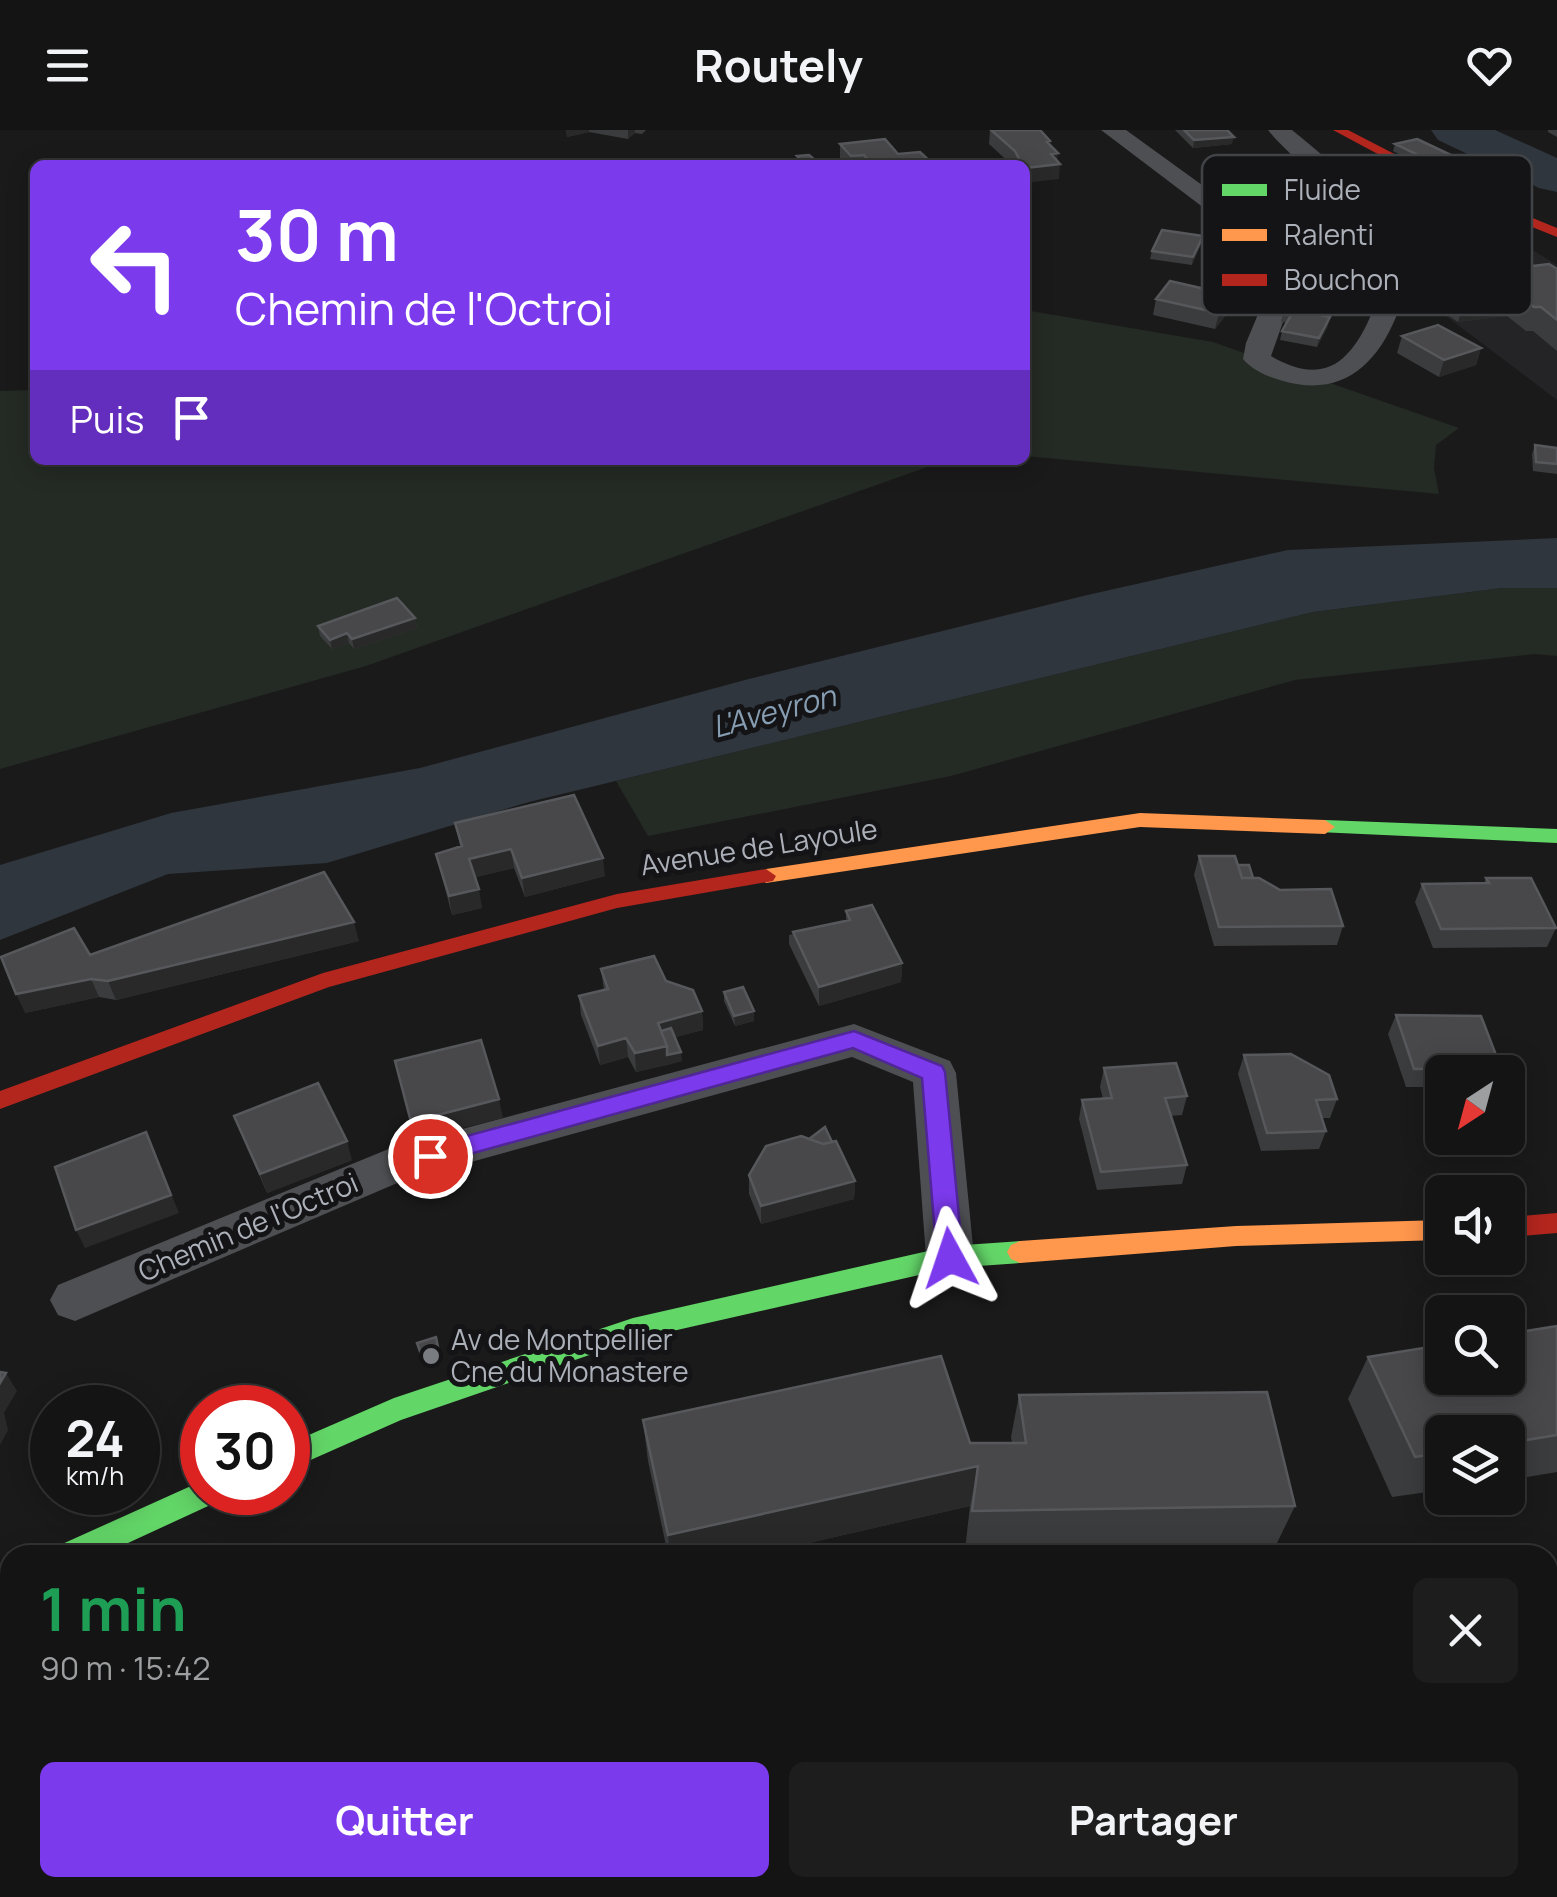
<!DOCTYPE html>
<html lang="fr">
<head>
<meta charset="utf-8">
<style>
  :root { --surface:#141414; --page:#1d1d1d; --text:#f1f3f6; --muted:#9d9ea0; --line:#333334; --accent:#7c3aed }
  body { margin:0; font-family:Manrope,sans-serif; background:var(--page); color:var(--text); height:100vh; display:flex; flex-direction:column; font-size:38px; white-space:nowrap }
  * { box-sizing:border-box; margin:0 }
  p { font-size:32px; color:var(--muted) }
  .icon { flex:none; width:55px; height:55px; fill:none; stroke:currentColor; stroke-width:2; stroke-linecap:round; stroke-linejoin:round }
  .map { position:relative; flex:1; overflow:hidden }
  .details { position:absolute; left:0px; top:1415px; width:1558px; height:352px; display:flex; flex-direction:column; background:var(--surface); border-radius:30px 30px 0 0; box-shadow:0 5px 25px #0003,0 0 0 2px var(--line) }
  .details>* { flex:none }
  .hud { position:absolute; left:30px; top:30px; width:1000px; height:305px; border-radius:15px; box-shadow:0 5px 25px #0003,0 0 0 2px var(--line); background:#7c3aed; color:#fff; overflow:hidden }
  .needle { width:65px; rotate:216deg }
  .buttons { position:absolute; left:1425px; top:925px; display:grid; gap:20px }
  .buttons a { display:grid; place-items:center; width:100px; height:100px; border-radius:15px; background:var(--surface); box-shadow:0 5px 25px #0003,0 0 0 2px var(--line); font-size:50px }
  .speed { position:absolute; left:30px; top:1255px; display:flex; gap:20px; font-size:50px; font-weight:700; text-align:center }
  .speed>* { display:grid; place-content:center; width:130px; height:130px; border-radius:50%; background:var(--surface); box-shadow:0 5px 25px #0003,0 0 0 2px var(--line); line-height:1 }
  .speed small { font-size:25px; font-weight:400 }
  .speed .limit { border:15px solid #d22; background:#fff; color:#111 }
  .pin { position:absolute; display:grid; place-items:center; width:85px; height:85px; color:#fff; margin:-42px; border:5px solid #fff; border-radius:50%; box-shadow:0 2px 10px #0007 }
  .me { position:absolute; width:110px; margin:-55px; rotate:355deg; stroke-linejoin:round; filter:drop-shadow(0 0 8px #0008) }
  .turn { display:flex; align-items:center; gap:35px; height:210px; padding:0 40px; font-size:45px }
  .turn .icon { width:130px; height:130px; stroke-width:2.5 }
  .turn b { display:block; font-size:70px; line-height:85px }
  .then { display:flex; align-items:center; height:95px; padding:0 40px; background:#0003; gap:20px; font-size:38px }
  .round { display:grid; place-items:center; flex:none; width:105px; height:105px; border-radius:15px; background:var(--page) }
  .overview { display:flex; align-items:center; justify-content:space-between; height:170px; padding:0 40px }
  h1 { font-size:60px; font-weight:700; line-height:75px; color:#1e9e55 }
  .cta { display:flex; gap:20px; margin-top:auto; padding:20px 40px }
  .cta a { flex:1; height:115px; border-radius:15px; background:var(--accent); color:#fff; font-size:40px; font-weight:700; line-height:115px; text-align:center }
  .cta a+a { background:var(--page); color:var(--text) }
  header { display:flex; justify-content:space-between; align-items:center; height:130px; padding:0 40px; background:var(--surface); font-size:45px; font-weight:700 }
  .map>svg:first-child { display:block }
  .built { fill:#242426 }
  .green { fill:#242a24 }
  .water { fill:#2f363d }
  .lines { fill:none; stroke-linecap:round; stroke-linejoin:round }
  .river { fill:#2f363d; fill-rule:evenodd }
  .street { fill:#4e4f52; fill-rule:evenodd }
  .fast { fill:#63d668; fill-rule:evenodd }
  .slow { fill:#ff974d; fill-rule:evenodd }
  .jam { fill:#b3261e; fill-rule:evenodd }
  .wall { fill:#3b3c3d }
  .shaded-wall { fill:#29292a }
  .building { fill:#48484b; stroke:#57585c; stroke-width:2.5 }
  .route { fill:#7c3aed; stroke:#51269a; stroke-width:2.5 }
  .poi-dot { fill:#797c81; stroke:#141416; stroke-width:4 }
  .labels { text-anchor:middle; stroke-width:10; stroke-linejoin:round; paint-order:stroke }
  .street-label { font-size:28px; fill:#acb0b9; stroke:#141416 }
  .poi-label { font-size:28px; fill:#acb0b9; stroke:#141416; text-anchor:start }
  .water-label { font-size:30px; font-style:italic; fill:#869db2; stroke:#141416 }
  .key { fill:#141416; stroke:#424347; stroke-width:2.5 }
  .key-label { font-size:28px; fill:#acb0b9 }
</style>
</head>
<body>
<header><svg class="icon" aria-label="menu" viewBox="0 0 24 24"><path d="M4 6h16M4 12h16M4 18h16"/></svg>Routely<svg class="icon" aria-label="heart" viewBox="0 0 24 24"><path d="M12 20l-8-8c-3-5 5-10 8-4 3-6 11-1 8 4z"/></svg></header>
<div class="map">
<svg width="1557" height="1767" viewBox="0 0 1557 1767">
  <rect width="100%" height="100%" fill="#1a1a1a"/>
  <path class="built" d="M 1523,114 L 1557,135 L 1557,270 L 1422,168 L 1442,127 Z"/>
  <path class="green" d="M 1025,180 L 1213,212 L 1459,298 L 1436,315 L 1434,338 L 1439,364 L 1025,326 Z
    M 35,260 L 35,330 L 947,330 L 366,536 L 0,639 L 0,261 Z
    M 1502,458 L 1557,458 L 1557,526 L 1535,524 L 1295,550 L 951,646 L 648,706 L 616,651 L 1313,482 Z"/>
  <path class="water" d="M 1557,408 L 1557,458 L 1502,458 L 1313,482 L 529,672 L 327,733 L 168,744 L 0,810 L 0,735 L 171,683 L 420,638 L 745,550 L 1083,466 L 1288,420 Z"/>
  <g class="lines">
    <path class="river" d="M 1431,0 L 1495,0 L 1557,28 L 1557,62 L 1539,58 L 1438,10 Z"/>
    <path class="street" d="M 1101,0 L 1126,0 L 1220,68 L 1279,123 L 1295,158 L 1271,226 C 1296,241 1325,248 1347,224 C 1361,210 1370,189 1376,171 C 1401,93 1308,50 1268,0 L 1292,0 C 1334,35 1391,78 1405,134 C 1410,151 1402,171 1396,187 C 1375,238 1339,267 1283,251 C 1269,247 1253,241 1243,229 L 1246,213 L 1269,158 L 1259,131 L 1204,78 Z
      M 854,894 L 950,931 L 956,943 L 974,1127 L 967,1141 L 950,1147 L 933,1141 L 926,1127 L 913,952 L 852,927 L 402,1051 L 75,1191 L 58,1185 L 50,1170 L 58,1155 L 391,1018 Z
      M 1557,1576 L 1557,1636 L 1548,1637 L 1548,1577 Z
      M 1548,1719 L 1557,1719 L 1557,1767 L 1524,1767 L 1520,1758 L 1548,1758 Z
      M 979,1758 L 1056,1758 L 1052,1767 L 975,1767 Z
      M 1204,1758 L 1444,1758 L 1440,1767 L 1200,1767 Z"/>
    <path class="fast" d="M 1325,690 L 1557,699 L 1557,713 L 1318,702 L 1315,697 Z
      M 1020,1111 L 1029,1115 L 1033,1122 L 1029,1129 L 1020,1133 L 950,1138 L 633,1210 L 401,1290 L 288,1340 L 288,1314 L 394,1268 L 633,1188 L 950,1116 Z
      M 202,1351 L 202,1362 L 223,1362 L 219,1371 L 102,1425 L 55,1425 L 60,1415 Z"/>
    <path class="slow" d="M 1140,683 L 1325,690 L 1335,697 L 1325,704 L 1140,697 L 766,753 L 756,746 L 766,739 Z
      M 1442,1090 L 1442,1110 L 1236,1116 L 1020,1133 L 1011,1129 L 1007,1122 L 1011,1115 L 1020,1111 L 1236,1096 Z
      M 10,1438 L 10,1466 L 0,1470 L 0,1442 Z"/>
    <path class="jam" d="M 1333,0 L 1348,0 L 1466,61 L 1557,98 L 1557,107 L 1458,67 Z
      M 766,739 L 776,746 L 773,751 L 617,778 L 329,857 L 0,979 L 0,961 L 323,843 L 617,764 Z
      M 1557,1083 L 1557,1103 L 1508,1107 L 1508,1087 Z"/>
  </g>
  <path class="wall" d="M 566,0 L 646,0 L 642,4 L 635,3 L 628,9 L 589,2 L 567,7 Z
    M 990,0 L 1050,14 L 1057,30 L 1059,49 L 1025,35 L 1012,35 L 989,14 Z
    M 1175,0 L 1227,0 L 1232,14 L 1193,18 Z
    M 1548,0 L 1557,0 L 1557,7 L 1548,2 Z
    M 840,14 L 898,24 L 934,35 L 845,35 L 840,29 Z
    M 1395,14 L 1466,41 L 1443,46 L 1393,21 Z
    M 1205,44 L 1233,59 L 1214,62 L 1203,52 Z
    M 1282,100 L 1343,118 L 1341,126 L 1303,130 L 1280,109 Z
    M 1201,114 L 1192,135 L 1150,129 L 1152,121 Z
    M 1438,135 L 1493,144 L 1507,143 L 1509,139 L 1557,139 L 1557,221 L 1533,201 L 1526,201 L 1507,186 L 1458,192 L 1422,168 L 1429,144 L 1435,144 Z
    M 1232,165 L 1229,181 L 1215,199 L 1153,185 L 1156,169 Z
    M 1283,184 L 1328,196 L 1317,217 L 1280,210 L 1282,201 L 1287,193 L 1281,192 Z
    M 1402,206 L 1481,218 L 1476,235 L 1439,247 L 1397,223 Z
    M 1535,315 L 1557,318 L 1557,344 L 1533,341 L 1532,324 Z
    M 415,488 L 417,498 L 354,519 L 349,513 L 332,519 L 320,506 L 318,496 Z
    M 455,693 L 605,746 L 525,767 L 514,738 L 475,747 L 482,778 L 452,785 L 436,724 L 460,716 Z
    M 1199,726 L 1238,735 L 1253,748 L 1343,796 L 1337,815 L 1214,816 L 1194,745 Z
    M 1486,748 L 1556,798 L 1547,817 L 1433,818 L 1415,772 L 1422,754 L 1484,753 Z
    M 846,781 L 902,833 L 901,852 L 819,876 L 789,814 L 789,805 L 846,790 Z
    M 359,811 L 116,870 L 99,867 L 25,883 L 90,825 Z
    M 601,839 L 666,851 L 702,881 L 703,900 L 675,907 L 682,931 L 636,942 L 628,927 L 600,935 L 581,885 L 579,866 L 604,860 Z
    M 724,862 L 754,891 L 735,896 L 724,871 Z
    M 1396,885 L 1501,938 L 1499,942 L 1442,942 L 1442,957 L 1406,957 L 1388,904 Z
    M 1244,925 L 1337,969 L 1330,988 L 1322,988 L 1326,1001 L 1319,1019 L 1261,1021 L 1238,944 Z
    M 1104,938 L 1187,966 L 1182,985 L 1170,986 L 1187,1035 L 1182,1054 L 1097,1060 L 1079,989 L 1082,970 L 1103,969 L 1100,957 Z
    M 234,986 L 352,1030 L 267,1063 Z
    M 809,1009 L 832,1012 L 855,1051 L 854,1069 L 761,1094 L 749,1064 L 749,1045 Z
    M 1557,1196 L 1557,1342 L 1508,1350 L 1508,1302 L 1442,1302 L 1442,1360 L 1392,1367 L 1348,1269 L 1368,1227 Z
    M 1019,1265 L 1295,1376 L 1276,1415 L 965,1420 L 970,1376 L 756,1425 L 668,1425 L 648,1331 L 643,1290 L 970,1313 L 1012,1313 L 1011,1307 Z"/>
  <path class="shaded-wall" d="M 566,0 L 589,0 L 589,2 L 567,7 Z
    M 628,0 L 635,0 L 635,3 L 628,9 Z
    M 1234,7 L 1232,14 L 1193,18 L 1194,10 Z
    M 1058,23 L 1057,34 L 1060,34 L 1059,49 L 1025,53 L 1025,38 L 1051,24 Z
    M 1468,33 L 1466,41 L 1443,46 L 1445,38 Z
    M 1234,51 L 1233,59 L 1214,62 L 1215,54 Z
    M 1203,106 L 1201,114 L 1192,135 L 1193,127 Z
    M 1343,118 L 1341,126 L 1303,130 L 1305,122 Z
    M 1515,162 L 1507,186 L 1458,192 L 1465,168 Z
    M 1232,165 L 1229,181 L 1215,199 L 1219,183 Z
    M 1330,187 L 1328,196 L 1317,217 L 1319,208 Z
    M 1481,218 L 1476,235 L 1439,247 L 1444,230 Z
    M 415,488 L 417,498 L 354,519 L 352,509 Z
    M 347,503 L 349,513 L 332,519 L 330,510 Z
    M 511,719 L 514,738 L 473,748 L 469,729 Z
    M 603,728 L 605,746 L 525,767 L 522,748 Z
    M 479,759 L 482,778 L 452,785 L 449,766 Z
    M 354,792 L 359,811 L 116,870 L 108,851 Z
    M 902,833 L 901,852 L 819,876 L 819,857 Z
    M 91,849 L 99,867 L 25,883 L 16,864 Z
    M 702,881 L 703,900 L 662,911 L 658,893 Z
    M 754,881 L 754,891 L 735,896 L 734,886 Z
    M 626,908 L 628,927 L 600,935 L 598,916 Z
    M 667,916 L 668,935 L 636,942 L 635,923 Z
    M 681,922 L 682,931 L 668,935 L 667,925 Z
    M 499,969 L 503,988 L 415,1010 L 411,992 Z
    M 146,1002 L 179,1083 L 85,1118 L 76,1100 Z
    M 347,1011 L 352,1030 L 267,1063 L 260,1044 Z
    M 855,1051 L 854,1069 L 761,1094 L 761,1076 Z
    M 438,1216 L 442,1230 L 425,1236 L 422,1227 Z
    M 6,1243 L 17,1261 L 4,1283 L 8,1300 L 0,1315 L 0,1253 Z
    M 978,1336 L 970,1376 L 756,1425 L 670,1425 L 668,1405 Z"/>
  <path class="building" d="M 991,0 L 1040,0 L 1050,11 L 1047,12 L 1058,23 L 1051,24 L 1060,34 L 1025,38 L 1025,35 L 1022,35 L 1015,21 Z
    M 1184,0 L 1227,0 L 1234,7 L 1194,10 Z
    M 885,9 L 898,24 L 920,22 L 934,35 L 872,35 L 864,25 L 851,26 L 840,14 Z
    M 1417,9 L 1468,33 L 1445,38 L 1395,14 Z
    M 809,25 L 821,35 L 800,35 L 796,31 L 802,31 L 797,26 Z
    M 1162,100 L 1203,106 L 1193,127 L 1152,121 Z
    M 1442,133 L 1493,144 L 1513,142 L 1509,139 L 1549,134 L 1557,139 L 1557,190 L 1541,177 L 1534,177 L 1515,162 L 1465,168 L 1429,144 L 1447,142 L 1438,135 Z
    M 1170,151 L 1232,165 L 1219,183 L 1156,169 Z
    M 1285,178 L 1330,187 L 1319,208 L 1282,201 L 1291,185 L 1283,184 Z
    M 1438,195 L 1481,218 L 1444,230 L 1402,206 Z
    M 1535,315 L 1557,318 L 1557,334 L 1536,332 Z
    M 397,468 L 415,488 L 352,509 L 347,503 L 330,510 L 318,496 Z
    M 574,665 L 603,728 L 522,748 L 511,719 L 469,729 L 479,759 L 449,766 L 436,724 L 462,716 L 455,693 Z
    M 1199,726 L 1235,726 L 1242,748 L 1259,748 L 1280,760 L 1331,759 L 1343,796 L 1219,797 Z
    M 1238,735 L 1249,735 L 1253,748 L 1242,748 Z
    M 324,742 L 354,792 L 108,851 L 91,849 L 16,864 L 1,827 L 74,798 L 90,825 Z
    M 1486,748 L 1531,748 L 1556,798 L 1441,799 L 1422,754 L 1489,753 Z
    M 872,775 L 902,833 L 819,857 L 793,802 L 850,790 L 846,781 Z
    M 654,826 L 666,851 L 693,860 L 702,881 L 658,893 L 667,916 L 635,923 L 626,908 L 598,916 L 579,866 L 608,859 L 601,839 Z
    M 743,857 L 754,881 L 734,886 L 724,862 Z
    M 1396,885 L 1481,886 L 1501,938 L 1414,939 Z
    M 671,898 L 681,922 L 667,925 L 667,916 L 661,901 Z
    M 481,910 L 499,969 L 411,992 L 395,931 Z
    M 1291,924 L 1329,945 L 1337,969 L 1316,970 L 1326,1001 L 1267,1003 L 1244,925 Z
    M 1176,933 L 1187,966 L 1165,968 L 1187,1035 L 1101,1042 L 1082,970 L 1112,968 L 1104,938 Z
    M 318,953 L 347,1011 L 260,1044 L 234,986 Z
    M 825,997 L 832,1012 L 823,1014 L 809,1009 Z
    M 146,1002 L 171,1065 L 76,1100 L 55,1037 Z
    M 801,1006 L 823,1014 L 836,1011 L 855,1051 L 761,1076 L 749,1045 L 766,1016 Z
    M 1557,1196 L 1557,1305 L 1508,1313 L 1508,1302 L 1442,1302 L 1442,1323 L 1415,1327 L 1368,1227 L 1442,1215 L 1442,1248 L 1508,1248 L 1508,1204 Z
    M 436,1207 L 439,1222 L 422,1227 L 417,1213 Z
    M 941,1226 L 970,1313 L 1026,1313 L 1019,1265 L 1267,1262 L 1295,1376 L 972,1381 L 978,1336 L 668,1405 L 643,1290 Z
    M 0,1242 L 6,1243 L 0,1253 Z
    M 564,1420 L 565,1425 L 547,1425 Z"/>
  <path class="route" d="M 854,901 L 942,936 L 945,942 L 963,1128 L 959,1135 L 950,1138 L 941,1135 L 937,1128 L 922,948 L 853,918 L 430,1035 L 421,1033 L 418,1026 L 421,1019 L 430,1016 Z"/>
  <circle class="poi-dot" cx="431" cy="1226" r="10"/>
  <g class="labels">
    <g class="street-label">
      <text transform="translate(759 717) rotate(-9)" y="10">Avenue de Layoule</text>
      <text transform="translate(248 1097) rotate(-23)" y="10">Chemin de l'Octroi</text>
    </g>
    <g class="poi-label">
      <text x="451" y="1220">Av de Montpellier<tspan x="451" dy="32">Cne du Monastere</tspan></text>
    </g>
    <g class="water-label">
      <text transform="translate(774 582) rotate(-15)" y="10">L'Aveyron</text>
    </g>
  </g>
  <rect x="1202" y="25" width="330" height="160" rx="15" class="key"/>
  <rect x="1222" y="54" width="45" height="12" fill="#63d668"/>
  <rect x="1222" y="99" width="45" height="12" fill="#ff974d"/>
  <rect x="1222" y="144" width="45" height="12" fill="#b3261e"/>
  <g class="key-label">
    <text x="1284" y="70">Fluide</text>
    <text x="1284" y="115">Ralenti</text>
    <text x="1284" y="160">Bouchon</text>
  </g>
</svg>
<div class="buttons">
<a><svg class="needle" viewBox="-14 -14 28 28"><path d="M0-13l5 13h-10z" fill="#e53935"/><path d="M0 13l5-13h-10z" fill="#9d9ea0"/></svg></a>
<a><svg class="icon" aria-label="sound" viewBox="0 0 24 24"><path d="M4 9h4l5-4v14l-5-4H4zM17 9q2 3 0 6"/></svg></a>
<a><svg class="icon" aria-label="search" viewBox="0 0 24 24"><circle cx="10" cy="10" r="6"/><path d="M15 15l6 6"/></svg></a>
<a><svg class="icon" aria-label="layers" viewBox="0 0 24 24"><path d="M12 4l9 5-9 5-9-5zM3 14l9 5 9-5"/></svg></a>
</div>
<div class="speed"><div>24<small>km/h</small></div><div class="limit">30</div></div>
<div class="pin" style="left:430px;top:1026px;background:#d93025"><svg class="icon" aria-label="arrive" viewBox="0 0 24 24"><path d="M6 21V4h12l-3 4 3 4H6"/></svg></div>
<svg class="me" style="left:950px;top:1128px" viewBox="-20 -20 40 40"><path d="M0-17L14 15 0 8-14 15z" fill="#7c3aed" stroke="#fff" stroke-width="4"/></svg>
<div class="hud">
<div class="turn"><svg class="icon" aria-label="left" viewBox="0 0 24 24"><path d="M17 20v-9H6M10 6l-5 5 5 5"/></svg><div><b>30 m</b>Chemin de l'Octroi</div></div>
<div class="then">Puis<svg class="icon" aria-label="arrive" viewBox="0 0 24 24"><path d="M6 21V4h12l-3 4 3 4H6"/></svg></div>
</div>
<section class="details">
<div class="overview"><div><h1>1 min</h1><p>90 m · 15:42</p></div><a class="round"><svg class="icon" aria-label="close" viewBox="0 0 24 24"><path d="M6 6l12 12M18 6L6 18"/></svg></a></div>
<div class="cta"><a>Quitter</a><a>Partager</a></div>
</section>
</div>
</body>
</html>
